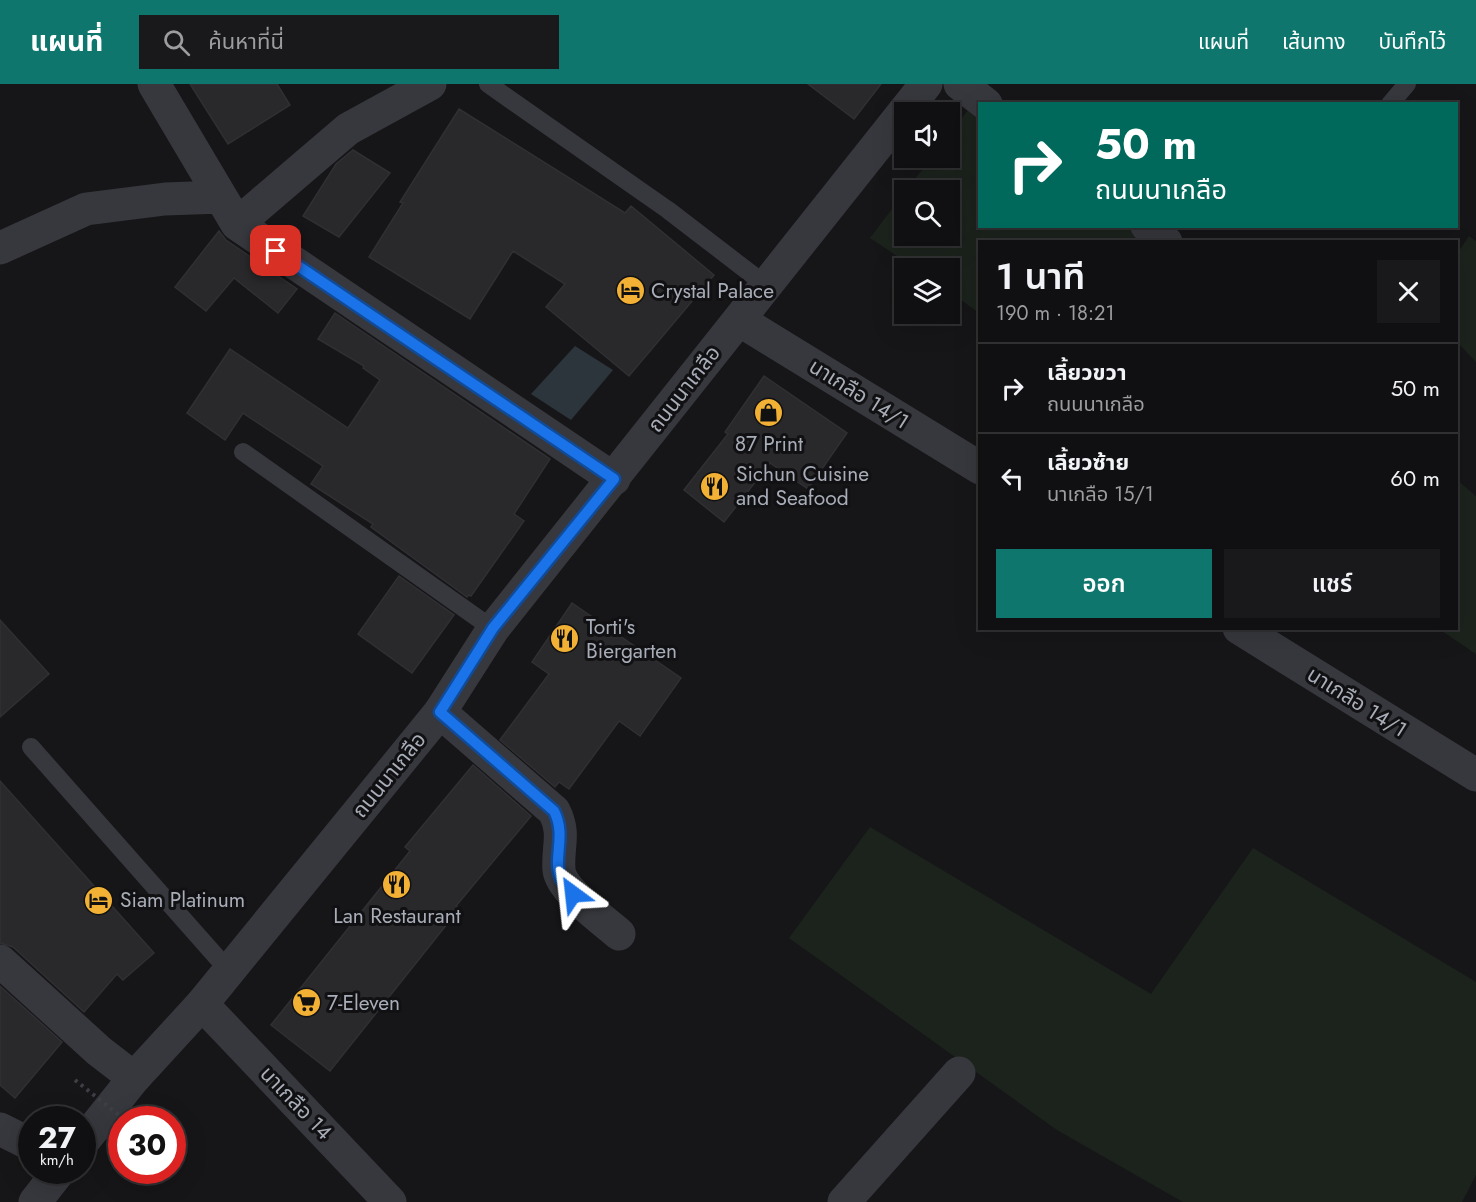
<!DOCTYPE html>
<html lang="th">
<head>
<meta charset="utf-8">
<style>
  :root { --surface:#101012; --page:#19191b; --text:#f1f3f6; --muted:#9c9d9f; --line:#303032; --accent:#0f766e }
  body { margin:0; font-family:Jost,"Noto Sans Thai",sans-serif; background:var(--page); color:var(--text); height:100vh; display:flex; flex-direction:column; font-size:22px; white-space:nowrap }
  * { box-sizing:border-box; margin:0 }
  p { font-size:20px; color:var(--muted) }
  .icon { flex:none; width:33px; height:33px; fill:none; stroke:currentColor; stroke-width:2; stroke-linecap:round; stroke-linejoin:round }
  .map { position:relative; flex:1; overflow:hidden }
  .sheet { position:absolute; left:978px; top:156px; width:480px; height:390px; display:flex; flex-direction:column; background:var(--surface); border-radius:0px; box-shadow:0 6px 24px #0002,0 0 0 2px var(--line) }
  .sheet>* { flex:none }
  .top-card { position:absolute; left:978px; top:18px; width:480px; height:126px; border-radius:0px; box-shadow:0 6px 24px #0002,0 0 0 2px var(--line); background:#00695c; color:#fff; overflow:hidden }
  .fabs { position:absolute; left:894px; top:18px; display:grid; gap:12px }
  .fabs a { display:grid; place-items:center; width:66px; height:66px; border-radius:0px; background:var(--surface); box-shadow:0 6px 24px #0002,0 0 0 2px var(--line); font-size:30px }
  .speed { position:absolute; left:18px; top:1022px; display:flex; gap:12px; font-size:30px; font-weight:700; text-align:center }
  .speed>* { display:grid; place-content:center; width:78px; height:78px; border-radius:50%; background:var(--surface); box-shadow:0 6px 24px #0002,0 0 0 2px var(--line); line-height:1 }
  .speed small { font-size:15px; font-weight:400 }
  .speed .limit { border:9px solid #d22; background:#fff; color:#111 }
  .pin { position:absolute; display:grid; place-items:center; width:51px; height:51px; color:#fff; margin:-26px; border-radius:12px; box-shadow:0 3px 9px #0006 }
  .me { position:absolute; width:66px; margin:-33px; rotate:330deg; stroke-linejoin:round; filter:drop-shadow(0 0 4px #0008) }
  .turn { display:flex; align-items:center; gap:21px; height:126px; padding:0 18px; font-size:27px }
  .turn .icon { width:78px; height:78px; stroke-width:2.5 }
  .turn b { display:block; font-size:42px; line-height:51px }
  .round { display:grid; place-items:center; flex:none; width:63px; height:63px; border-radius:0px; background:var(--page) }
  .head { display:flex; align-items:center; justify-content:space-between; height:102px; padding:0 18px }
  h1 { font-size:36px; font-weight:600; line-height:45px }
  .primary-button { display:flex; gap:12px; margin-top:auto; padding:12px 18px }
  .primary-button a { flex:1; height:69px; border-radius:0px; background:var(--accent); color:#fff; font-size:24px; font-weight:600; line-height:69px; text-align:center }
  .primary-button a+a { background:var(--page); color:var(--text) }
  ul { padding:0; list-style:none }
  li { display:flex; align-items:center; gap:18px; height:90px; padding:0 18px; border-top:2px solid var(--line) }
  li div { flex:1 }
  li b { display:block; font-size:22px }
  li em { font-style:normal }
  header { display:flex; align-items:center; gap:36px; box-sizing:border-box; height:84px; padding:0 30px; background:var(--accent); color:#fff }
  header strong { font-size:28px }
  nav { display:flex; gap:33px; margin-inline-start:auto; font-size:21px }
  .search { width:420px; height:54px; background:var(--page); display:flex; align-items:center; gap:15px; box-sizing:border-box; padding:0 21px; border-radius:0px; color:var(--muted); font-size:22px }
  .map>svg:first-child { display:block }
  .green { fill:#1c231d }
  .water { fill:#2c353c }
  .building { fill:#29292c; stroke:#303034; stroke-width:1.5 }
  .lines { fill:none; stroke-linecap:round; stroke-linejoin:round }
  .service { stroke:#37383d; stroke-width:18 }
  .minor { stroke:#37383d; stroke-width:33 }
  .tertiary { stroke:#37383d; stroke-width:33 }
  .path-bridge { stroke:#3d3f44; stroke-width:4; stroke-dasharray:3 4.5; stroke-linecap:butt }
  .route-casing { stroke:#114b97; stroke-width:15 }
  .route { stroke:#1a73e8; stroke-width:10 }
  .labels { text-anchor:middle; stroke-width:6; stroke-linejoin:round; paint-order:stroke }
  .poi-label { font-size:21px; fill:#a8adb8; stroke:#111113; text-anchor:start }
  .street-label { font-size:21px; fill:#a8adb8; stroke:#111113 }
</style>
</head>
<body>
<header>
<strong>แผนที่</strong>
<div class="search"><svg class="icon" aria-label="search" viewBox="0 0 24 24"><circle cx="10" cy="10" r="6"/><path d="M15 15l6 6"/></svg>ค้นหาที่นี่</div>
<nav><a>แผนที่</a><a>เส้นทาง</a><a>บันทึกไว้</a></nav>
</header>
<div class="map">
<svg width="1476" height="1118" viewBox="0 0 1476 1118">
  <rect width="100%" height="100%" fill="#161618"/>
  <path class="green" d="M 974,18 L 980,22 L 980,142 L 1133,143 L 1152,157 L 980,158 L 979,229 L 950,208 L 950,184 L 915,184 L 870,154 L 904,109 L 904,152 L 950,152 L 950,106 L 906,106 L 932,74 L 950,74 L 950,50 Z
    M 1469,152 L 1476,157 L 1476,278 L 1457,258 L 1457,170 Z
    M 1457,396 L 1476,412 L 1476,570 L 1439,545 L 1456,544 Z
    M 870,743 L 1151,910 L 1253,764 L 1476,898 L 1476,1091 L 1462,1118 L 1183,1118 L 1057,1046 L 789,854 Z"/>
  <path class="water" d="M 575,262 L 613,286 L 571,336 L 531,310 Z"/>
  <path class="building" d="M 190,0 L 277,0 L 290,21 L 228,60 Z
    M 808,0 L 881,0 L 854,35 Z
    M 459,25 L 625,129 L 631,122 L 714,191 L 629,292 L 546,223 L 565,200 L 513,167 L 470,235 L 369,173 L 403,119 L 400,118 Z
    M 353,66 L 390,89 L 339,153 L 303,132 L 336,80 Z
    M 219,147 L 226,156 L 297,205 L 278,229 L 234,194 L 206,227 L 175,203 Z
    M 335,229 L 550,375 L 514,430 L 524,437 L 471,512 L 469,511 L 467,513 L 371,443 L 373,440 L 311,400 L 323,382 L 243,329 L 225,356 L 187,329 L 230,265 L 348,344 L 380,296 L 363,284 L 364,282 L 318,255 Z
    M 764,292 L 847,349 L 808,405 L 770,379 L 724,438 L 684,406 L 728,350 L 725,348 Z
    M 399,492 L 454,531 L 412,589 L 358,550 Z
    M 572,519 L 681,594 L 640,652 L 619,637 L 569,705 L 559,698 L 555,703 L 500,656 L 549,590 L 532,578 Z
    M 0,536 L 49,590 L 0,633 Z
    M 473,681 L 531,732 L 456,822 L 459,825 L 330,987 L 271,941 L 410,767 L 405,763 Z
    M 0,697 L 154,869 L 123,896 L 117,890 L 84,928 L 13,863 L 0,859 Z
    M 0,902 L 62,958 L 15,1014 L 0,1001 Z"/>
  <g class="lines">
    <path class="service" d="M 488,0 L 668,126 L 767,202
      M 1390,20 L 1407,0
      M 243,368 L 493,545
      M 31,663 L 229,887"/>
    <path class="minor" d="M 154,0 L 221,113
      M 960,0 L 986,20
      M 237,140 L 348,45 L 430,0
      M 1147,142 L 1166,158
      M 0,164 L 86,125 L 165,115 L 221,113 L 237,140 L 614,395
      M 739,236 L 980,384
      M 1239,544 L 1476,691
      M 440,628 L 554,727 C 566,750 557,763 559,786 C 561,806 604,837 619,850
      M 0,877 L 99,967 L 134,994
      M 202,920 L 390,1118
      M 0,1045 L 32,1061
      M 844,1118 L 959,989"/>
    <path class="tertiary" d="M 82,1059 L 134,994 L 202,920 L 440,628 L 493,545 L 926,0
      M 35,1118 L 60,1086"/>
    <path class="path-bridge" d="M 75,996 L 124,1035"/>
  </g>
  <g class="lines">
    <defs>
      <path id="route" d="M 276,167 L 614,395 L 493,544 L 440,628 L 554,727 C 567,752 552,775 561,795 C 564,800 570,805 573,810"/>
    </defs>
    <use href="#route" class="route-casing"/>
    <use href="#route" class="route"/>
  </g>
  <defs>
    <symbol id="hotel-disc" viewBox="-11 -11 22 22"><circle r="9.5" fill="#f2b134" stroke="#111113"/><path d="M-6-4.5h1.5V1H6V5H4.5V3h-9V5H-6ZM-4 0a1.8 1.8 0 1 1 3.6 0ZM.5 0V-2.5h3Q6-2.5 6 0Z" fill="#111"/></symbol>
    <symbol id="shop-disc" viewBox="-11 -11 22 22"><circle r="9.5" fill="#f2b134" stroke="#111113"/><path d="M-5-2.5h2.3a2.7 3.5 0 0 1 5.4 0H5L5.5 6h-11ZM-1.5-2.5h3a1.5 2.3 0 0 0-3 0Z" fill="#111"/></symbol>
    <symbol id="restaurant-disc" viewBox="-11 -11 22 22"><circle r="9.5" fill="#f2b134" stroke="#111113"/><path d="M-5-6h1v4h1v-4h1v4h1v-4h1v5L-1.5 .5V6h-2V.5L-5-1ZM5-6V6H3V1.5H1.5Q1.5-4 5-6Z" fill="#111"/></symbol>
    <symbol id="supermarket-disc" viewBox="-11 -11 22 22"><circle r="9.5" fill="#f2b134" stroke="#111113"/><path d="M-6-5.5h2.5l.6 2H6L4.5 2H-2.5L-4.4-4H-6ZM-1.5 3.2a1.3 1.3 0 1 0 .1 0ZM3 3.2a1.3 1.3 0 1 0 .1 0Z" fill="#111"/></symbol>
  </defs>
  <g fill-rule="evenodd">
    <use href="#hotel-disc" x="614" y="190" width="33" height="33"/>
    <use href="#shop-disc" x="752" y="312" width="33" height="33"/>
    <use href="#restaurant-disc" x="698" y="386" width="33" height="33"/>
    <use href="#restaurant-disc" x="548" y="538" width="33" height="33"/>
    <use href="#restaurant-disc" x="380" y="784" width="33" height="33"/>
    <use href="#hotel-disc" x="82" y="800" width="33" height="33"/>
    <use href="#supermarket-disc" x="290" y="902" width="33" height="33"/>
  </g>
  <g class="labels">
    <g class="poi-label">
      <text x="651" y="214">Crystal Palace</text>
      <text x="769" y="367" text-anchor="middle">87 Print</text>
      <text x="736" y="397">Sichun Cuisine<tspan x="736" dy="24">and Seafood</tspan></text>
      <text x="586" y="550">Torti's<tspan x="586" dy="24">Biergarten</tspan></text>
      <text x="120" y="823">Siam Platinum</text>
      <text x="397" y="839" text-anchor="middle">Lan Restaurant</text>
      <text x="327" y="926">7-Eleven</text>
    </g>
    <g class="street-label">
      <text transform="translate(684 305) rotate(-52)" y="7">ถนนนาเกลือ</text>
      <text transform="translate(859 310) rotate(32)" y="7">นาเกลือ 14/1</text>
      <text transform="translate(1357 618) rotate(32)" y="7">นาเกลือ 14/1</text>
      <text transform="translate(389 691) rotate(-51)" y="7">ถนนนาเกลือ</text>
      <text transform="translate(296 1019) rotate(46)" y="7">นาเกลือ 14</text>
    </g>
  </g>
</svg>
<div class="fabs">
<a><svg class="icon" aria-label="sound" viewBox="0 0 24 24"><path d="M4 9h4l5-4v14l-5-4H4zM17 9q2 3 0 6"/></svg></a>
<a><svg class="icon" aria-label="search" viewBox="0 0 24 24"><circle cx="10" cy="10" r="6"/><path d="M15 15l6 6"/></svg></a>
<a><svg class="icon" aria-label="layers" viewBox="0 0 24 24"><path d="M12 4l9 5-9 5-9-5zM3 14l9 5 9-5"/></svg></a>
</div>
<div class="speed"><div>27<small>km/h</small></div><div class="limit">30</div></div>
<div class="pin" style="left:276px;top:167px;background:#d93025"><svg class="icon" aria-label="arrive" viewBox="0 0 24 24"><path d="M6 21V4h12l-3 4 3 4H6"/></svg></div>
<svg class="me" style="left:573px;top:810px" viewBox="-20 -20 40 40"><path d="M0-17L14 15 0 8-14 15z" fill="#1a73e8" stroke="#fff" stroke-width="4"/></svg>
<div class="top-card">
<div class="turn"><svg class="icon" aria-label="right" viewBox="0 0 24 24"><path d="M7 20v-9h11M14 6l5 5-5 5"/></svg><div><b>50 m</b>ถนนนาเกลือ</div></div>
</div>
<section class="sheet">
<div class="head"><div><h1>1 นาที</h1><p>190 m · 18:21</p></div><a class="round"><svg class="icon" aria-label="close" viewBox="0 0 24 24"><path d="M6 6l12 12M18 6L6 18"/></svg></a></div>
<ul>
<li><svg class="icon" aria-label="right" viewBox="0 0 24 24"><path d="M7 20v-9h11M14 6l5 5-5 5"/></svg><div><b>เลี้ยวขวา</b><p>ถนนนาเกลือ</p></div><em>50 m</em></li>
<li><svg class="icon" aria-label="left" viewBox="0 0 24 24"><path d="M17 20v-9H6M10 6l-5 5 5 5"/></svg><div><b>เลี้ยวซ้าย</b><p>นาเกลือ 15/1</p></div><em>60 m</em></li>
</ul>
<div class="primary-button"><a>ออก</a><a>แชร์</a></div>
</section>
</div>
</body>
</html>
